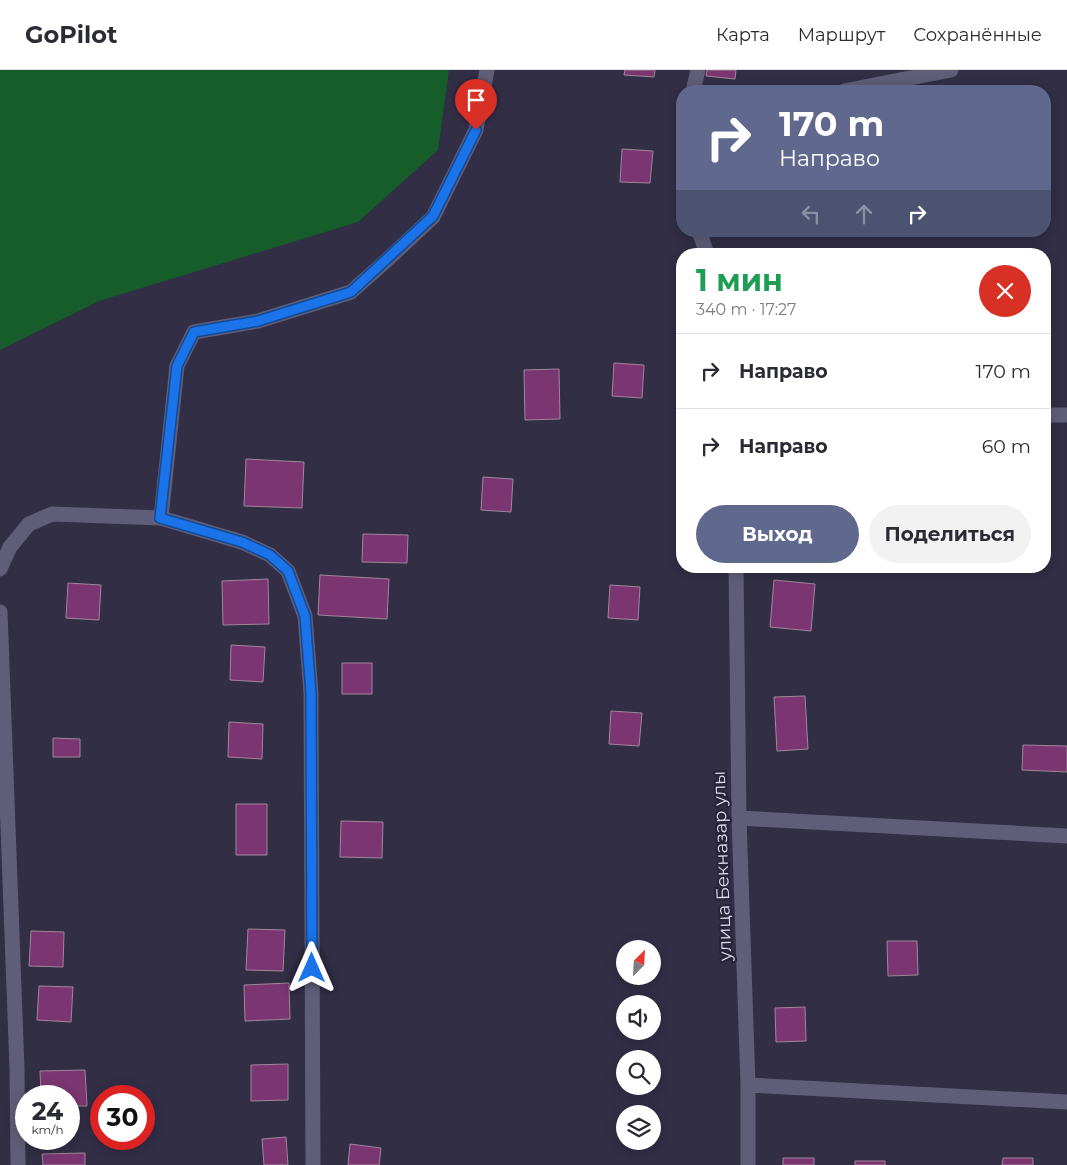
<!DOCTYPE html>
<html lang="ru">
<head>
<meta charset="utf-8">
<style>
  :root { --surface:#fff; --page:#f2f2f3; --text:#2b2b33; --muted:#7c7c81; --line:#e1e1e2; --accent:#60688e }
  body { margin:0; font-family:Montserrat,sans-serif; background:var(--page); color:var(--text); height:100vh; display:flex; flex-direction:column; font-size:19px; white-space:nowrap }
  * { box-sizing:border-box; margin:0 }
  p { font-size:16px; color:var(--muted) }
  .icon { flex:none; width:28px; height:28px; fill:none; stroke:currentColor; stroke-width:2; stroke-linecap:round; stroke-linejoin:round }
  .map { position:relative; flex:1; overflow:hidden }
  .drawer { position:absolute; left:676px; top:178px; width:375px; height:325px; display:flex; flex-direction:column; background:var(--surface); border-radius:20px; box-shadow:0 2px 12px #0003 }
  .drawer>* { flex:none }
  .banner { position:absolute; left:676px; top:15px; width:375px; height:152px; border-radius:20px; box-shadow:0 2px 12px #0003; background:#60688e; color:#fff; overflow:hidden }
  .needle { width:32px; rotate:24deg }
  .buttons { position:absolute; left:616px; top:870px; display:grid; gap:10px }
  .buttons a { display:grid; place-items:center; width:45px; height:45px; border-radius:50%; background:var(--surface); box-shadow:0 2px 12px #0003; font-size:25px }
  .speed { position:absolute; left:15px; top:1015px; display:flex; gap:10px; font-size:25px; font-weight:700; text-align:center }
  .speed>* { display:grid; place-content:center; width:65px; height:65px; border-radius:50%; background:var(--surface); box-shadow:0 2px 12px #0003; line-height:1 }
  .speed small { font-size:12px; font-weight:400 }
  .speed .limit { border:8px solid #d22; background:#fff; color:#111 }
  .pin { position:absolute; display:grid; place-items:center; width:42px; height:42px; color:#fff; margin:-51px -21px; border-radius:50% 50% 50% 0; rotate:-45deg; box-shadow:0 0 5px #0007 }
  .pin .icon { rotate:45deg }
  .me { position:absolute; width:55px; margin:-28px; rotate:0deg; stroke-linejoin:round; filter:drop-shadow(0 0 4px #0008) }
  .turn { display:flex; align-items:center; gap:18px; height:105px; padding:0 20px; font-size:22px }
  .turn .icon { width:65px; height:65px; stroke-width:2.5 }
  .turn b { display:block; font-size:35px; line-height:42px }
  .lanes { display:flex; align-items:center; height:48px; padding:0 20px; background:#0003; justify-content:center; gap:25px; direction:ltr }
  .lanes .off { opacity:.35 }
  .round { display:grid; place-items:center; flex:none; width:52px; height:52px; border-radius:26px; background:var(--page) }
  .head { display:flex; align-items:center; justify-content:space-between; height:85px; padding:0 20px }
  h1 { font-size:30px; font-weight:700; line-height:38px; color:#1e9e55 }
  .cta { display:flex; gap:10px; margin-top:auto; padding:10px 20px }
  .cta a { flex:1; height:58px; border-radius:30px; background:var(--accent); color:#fff; font-size:20px; font-weight:700; line-height:58px; text-align:center }
  .cta a+a { background:var(--page); color:var(--text) }
  ul { padding:0; list-style:none }
  li { display:flex; align-items:center; gap:15px; height:75px; padding:0 20px; border-top:1px solid var(--line) }
  li div { flex:1 }
  li b { display:block; font-size:19px }
  li em { font-style:normal }
  header { display:flex; align-items:center; gap:30px; box-sizing:border-box; height:70px; padding:0 25px; background:var(--surface); border-bottom:1px solid var(--line) }
  header strong { font-size:24px }
  nav { display:flex; gap:28px; margin-inline-start:auto; font-size:18px }
  .map>svg:first-child { display:block }
  .green { fill:#165d2a }
  .building { fill:#7b3671; stroke:#a0869a }
  .lines { fill:none; stroke-linecap:round; stroke-linejoin:round }
  .minor { stroke:#605d78; stroke-width:15 }
  .route-casing { stroke:#114b97; stroke-width:12 }
  .route { stroke:#1a73e8; stroke-width:9 }
  .labels { text-anchor:middle; stroke-width:4.5; stroke-linejoin:round; paint-order:stroke }
  .street-label { font-size:18px; fill:#dcdbeb; stroke:#27243b }
</style>
</head>
<body>
<header>
<strong>GoPilot</strong>
<nav><a>Карта</a><a>Маршрут</a><a>Сохранённые</a></nav>
</header>
<div class="map">
<svg width="1067" height="1095" viewBox="0 0 1067 1095">
  <rect width="100%" height="100%" fill="#312e46"/>
  <path class="green" d="M 0,0 L 449,0 L 438,80 L 358,152 L 99,231 L 0,280 Z"/>
  <path class="building" d="M 625,0 L 655,0 L 654,7 L 624,5 Z
    M 707,0 L 736,0 L 735,9 L 706,6 Z
    M 622,79 L 653,81 L 650,113 L 620,112 Z
    M 614,293 L 644,295 L 642,328 L 612,326 Z
    M 559,299 L 560,349 L 525,350 L 524,300 Z
    M 246,389 L 304,392 L 302,438 L 244,436 Z
    M 483,407 L 513,409 L 511,442 L 481,440 Z
    M 363,464 L 408,465 L 407,493 L 362,492 Z
    M 320,505 L 389,509 L 387,549 L 318,545 Z
    M 268,509 L 269,554 L 223,555 L 222,511 Z
    M 774,510 L 815,514 L 811,561 L 770,557 Z
    M 68,513 L 101,515 L 99,550 L 66,548 Z
    M 610,515 L 640,517 L 638,550 L 608,548 Z
    M 231,575 L 265,577 L 263,612 L 230,610 Z
    M 342,593 L 372,593 L 372,624 L 342,624 Z
    M 805,626 L 808,679 L 777,681 L 774,627 Z
    M 611,641 L 642,643 L 639,676 L 609,674 Z
    M 229,652 L 263,654 L 262,689 L 228,687 Z
    M 53,668 L 80,669 L 80,687 L 53,687 Z
    M 1023,675 L 1067,676 L 1067,702 L 1022,700 Z
    M 236,734 L 267,734 L 267,785 L 236,785 Z
    M 341,751 L 383,752 L 382,788 L 340,787 Z
    M 248,859 L 285,860 L 283,901 L 246,900 Z
    M 31,861 L 64,862 L 63,897 L 29,896 Z
    M 887,871 L 917,871 L 918,905 L 888,906 Z
    M 289,913 L 290,949 L 245,951 L 244,915 Z
    M 39,916 L 73,917 L 71,952 L 37,950 Z
    M 805,937 L 806,971 L 776,972 L 775,938 Z
    M 288,994 L 288,1030 L 251,1031 L 251,995 Z
    M 85,1000 L 87,1036 L 69,1036 L 69,1026 L 41,1026 L 40,1001 Z
    M 286,1067 L 288,1095 L 264,1095 L 262,1069 Z
    M 350,1074 L 381,1078 L 379,1095 L 348,1095 Z
    M 85,1083 L 85,1095 L 43,1095 L 42,1084 Z
    M 783,1088 L 814,1088 L 814,1095 L 783,1095 Z
    M 1003,1088 L 1033,1088 L 1033,1095 L 1002,1095 Z
    M 855,1091 L 885,1091 L 885,1095 L 855,1095 Z"/>
  <g class="lines">
    <path class="minor" d="M 693,21 L 698,0
      M 844,21 L 951,0
      M 699,161 L 707,184
      M 1045,345 L 1067,345
      M 161,448 L 242,472 L 270,485 L 288,501 L 305,546 L 311,623 L 313,1095
      M 736,496 L 739,748 L 748,1015 L 748,1095
      M 0,499 L 10,477 L 29,454 L 52,444 L 161,448 L 177,296 L 194,262 L 258,251 L 351,222 L 387,190 L 433,147 L 476,60 L 487,0
      M 0,542 L 17,999 L 18,1095
      M 739,748 L 1067,766
      M 748,1015 L 1067,1032"/>
  </g>
  <g class="lines">
    <defs>
      <path id="route" d="M 312,898 L 311,623 L 305,546 L 288,501 L 270,485 L 242,472 L 160,448 L 177,296 L 194,262 L 258,251 L 351,222 L 433,146 L 476,60"/>
    </defs>
    <use href="#route" class="route-casing"/>
    <use href="#route" class="route"/>
  </g>
  <g class="labels">
    <g class="street-label">
      <text transform="translate(722 796) rotate(-92)" y="6">улица Бекназар улы</text>
    </g>
  </g>
</svg>
<div class="buttons">
<a><svg class="needle" viewBox="-14 -14 28 28"><path d="M0-13l5 13h-10z" fill="#e53935"/><path d="M0 13l5-13h-10z" fill="#7c7c81"/></svg></a>
<a><svg class="icon" aria-label="sound" viewBox="0 0 24 24"><path d="M4 9h4l5-4v14l-5-4H4zM17 9q2 3 0 6"/></svg></a>
<a><svg class="icon" aria-label="search" viewBox="0 0 24 24"><circle cx="10" cy="10" r="6"/><path d="M15 15l6 6"/></svg></a>
<a><svg class="icon" aria-label="layers" viewBox="0 0 24 24"><path d="M12 4l9 5-9 5-9-5zM3 14l9 5 9-5"/></svg></a>
</div>
<div class="speed"><div>24<small>km/h</small></div><div class="limit">30</div></div>
<div class="pin" style="left:476px;top:60px;background:#d93025"><svg class="icon" aria-label="arrive" viewBox="0 0 24 24"><path d="M6 21V4h12l-3 4 3 4H6"/></svg></div>
<svg class="me" style="left:312px;top:898px" viewBox="-20 -20 40 40"><path d="M0-17L14 15 0 8-14 15z" fill="#1a73e8" stroke="#fff" stroke-width="4"/></svg>
<div class="banner">
<div class="turn"><svg class="icon" aria-label="right" viewBox="0 0 24 24"><path d="M7 20v-9h11M14 6l5 5-5 5"/></svg><div><b>170 m</b>Направо</div></div>
<div class="lanes"><svg class="icon off" aria-label="left" viewBox="0 0 24 24"><path d="M17 20v-9H6M10 6l-5 5 5 5"/></svg><svg class="icon off" aria-label="ahead" viewBox="0 0 24 24"><path d="M12 20V5M6 11l6-6 6 6"/></svg><svg class="icon" aria-label="right" viewBox="0 0 24 24"><path d="M7 20v-9h11M14 6l5 5-5 5"/></svg></div>
</div>
<section class="drawer">
<div class="head"><div><h1>1 мин</h1><p>340 m · 17:27</p></div><a class="round" style="background:#d93025;color:#fff"><svg class="icon" aria-label="close" viewBox="0 0 24 24"><path d="M6 6l12 12M18 6L6 18"/></svg></a></div>
<ul>
<li><svg class="icon" aria-label="right" viewBox="0 0 24 24"><path d="M7 20v-9h11M14 6l5 5-5 5"/></svg><div><b>Направо</b></div><em>170 m</em></li>
<li><svg class="icon" aria-label="right" viewBox="0 0 24 24"><path d="M7 20v-9h11M14 6l5 5-5 5"/></svg><div><b>Направо</b></div><em>60 m</em></li>
</ul>
<div class="cta"><a>Выход</a><a>Поделиться</a></div>
</section>
</div>
</body>
</html>
